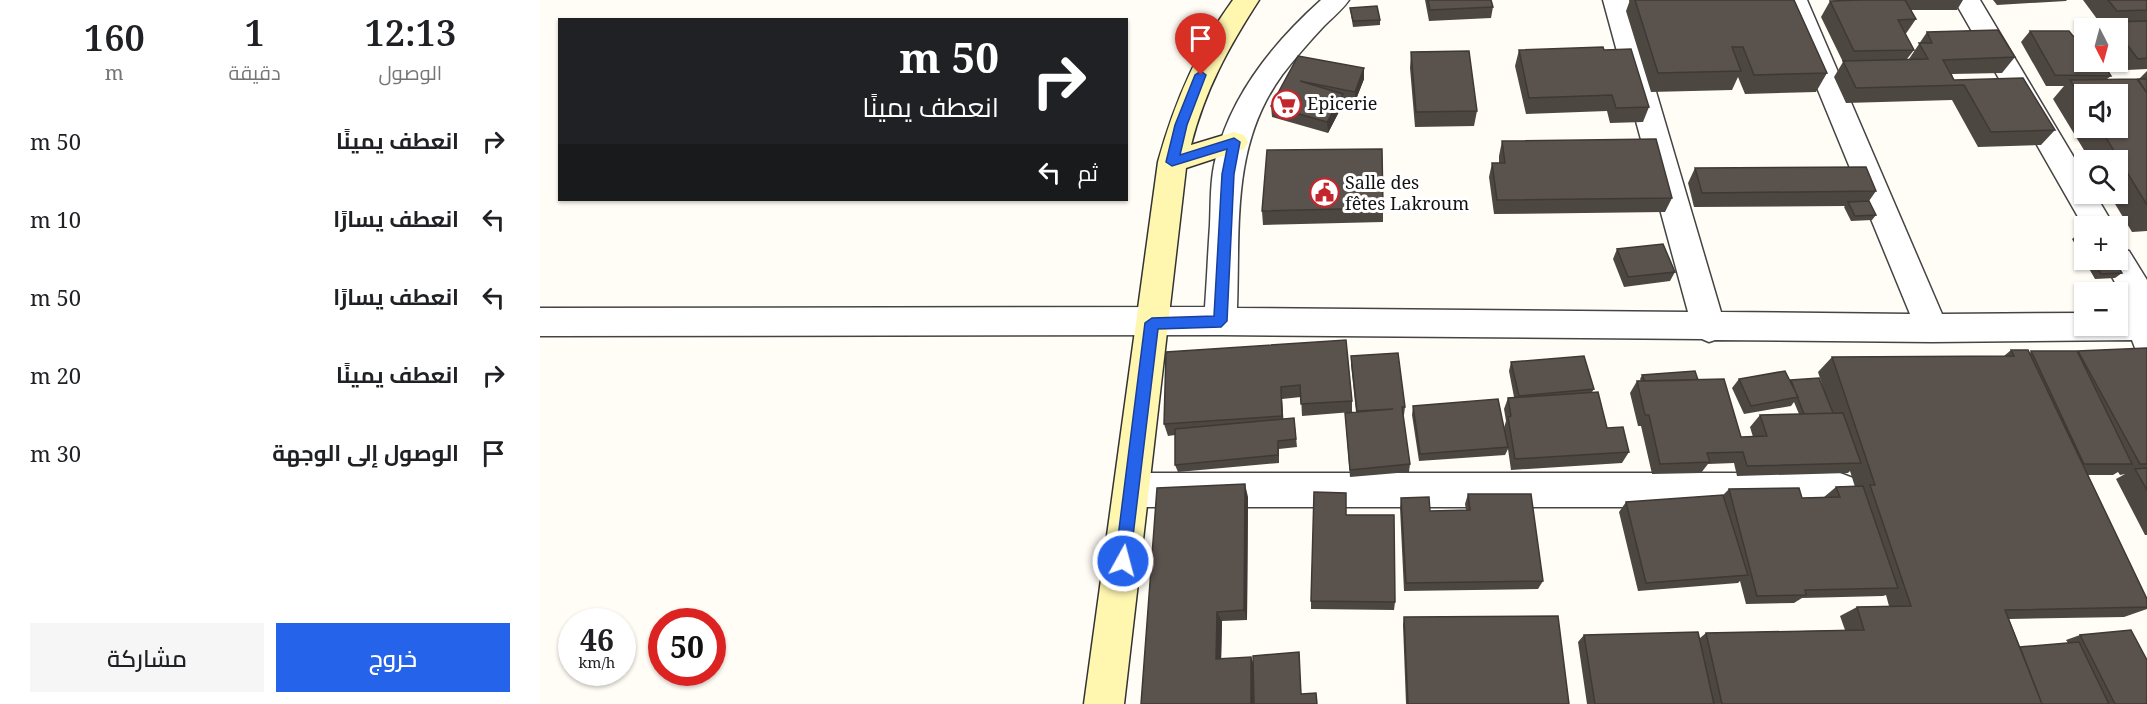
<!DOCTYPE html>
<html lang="ar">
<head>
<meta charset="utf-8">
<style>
  :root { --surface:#fff; --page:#f6f6f6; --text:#202124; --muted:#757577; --accent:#2563eb }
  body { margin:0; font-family:"Noto Serif",Cairo,serif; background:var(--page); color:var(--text); direction:rtl; height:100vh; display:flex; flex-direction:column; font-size:22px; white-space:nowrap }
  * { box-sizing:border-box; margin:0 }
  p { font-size:20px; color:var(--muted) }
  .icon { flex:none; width:33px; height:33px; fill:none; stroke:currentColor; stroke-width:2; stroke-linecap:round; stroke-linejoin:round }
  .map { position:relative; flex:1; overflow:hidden; direction:ltr }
  .details { display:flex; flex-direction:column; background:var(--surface); width:540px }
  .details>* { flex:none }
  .guide { position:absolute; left:18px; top:18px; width:570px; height:183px; border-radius:0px; box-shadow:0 2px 4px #0004; direction:rtl; background:#202124; color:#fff; overflow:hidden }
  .needle { width:39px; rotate:174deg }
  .fabs { position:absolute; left:1534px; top:18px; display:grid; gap:12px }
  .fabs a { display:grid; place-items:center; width:54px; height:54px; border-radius:0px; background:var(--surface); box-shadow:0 2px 4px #0004; font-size:30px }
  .speed { position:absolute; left:18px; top:608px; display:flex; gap:12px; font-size:30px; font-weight:700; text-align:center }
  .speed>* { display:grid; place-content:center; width:78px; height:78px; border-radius:50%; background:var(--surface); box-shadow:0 2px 4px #0004; line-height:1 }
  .speed small { font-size:15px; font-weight:400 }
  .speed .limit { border:9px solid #d22; background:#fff; color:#111 }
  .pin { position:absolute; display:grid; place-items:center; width:51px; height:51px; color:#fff; margin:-62px -26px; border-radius:50% 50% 50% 0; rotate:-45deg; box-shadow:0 0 6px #0007 }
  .pin .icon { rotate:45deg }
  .me { position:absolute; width:66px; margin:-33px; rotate:7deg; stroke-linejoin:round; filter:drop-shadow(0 0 4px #0008) }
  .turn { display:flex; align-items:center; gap:21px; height:126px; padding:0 30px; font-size:27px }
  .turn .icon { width:78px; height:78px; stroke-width:2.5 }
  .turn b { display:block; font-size:42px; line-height:51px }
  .then { display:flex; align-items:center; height:57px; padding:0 30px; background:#0003; gap:12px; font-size:22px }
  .eta { display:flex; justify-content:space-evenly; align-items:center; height:102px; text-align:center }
  .eta b { font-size:36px; font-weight:600; line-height:42px }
  .button { display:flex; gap:12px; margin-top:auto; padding:12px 30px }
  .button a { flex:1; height:69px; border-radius:0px; background:var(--accent); color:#fff; font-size:24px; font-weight:600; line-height:69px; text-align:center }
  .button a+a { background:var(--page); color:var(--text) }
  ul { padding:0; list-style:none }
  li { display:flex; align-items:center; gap:18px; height:78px; padding:0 30px }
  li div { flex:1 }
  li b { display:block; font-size:22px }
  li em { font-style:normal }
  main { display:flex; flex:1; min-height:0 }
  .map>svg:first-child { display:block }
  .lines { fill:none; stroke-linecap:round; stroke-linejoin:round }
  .street-casing { stroke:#444; stroke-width:3 }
  .secondary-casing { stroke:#333; stroke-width:3 }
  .street { fill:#fff; fill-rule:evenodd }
  .secondary { fill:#fff6b0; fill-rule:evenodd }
  .wall { fill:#4d4742; fill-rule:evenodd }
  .shaded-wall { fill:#3f3936 }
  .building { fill:#5a524d; stroke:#3f3936; stroke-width:1.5 }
  .route { fill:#2563eb; stroke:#184099; stroke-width:1.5 }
  .labels { text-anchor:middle; stroke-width:6; stroke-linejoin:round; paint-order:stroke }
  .poi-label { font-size:18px; fill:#111; stroke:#fff; text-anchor:start }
</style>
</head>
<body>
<main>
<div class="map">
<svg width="1607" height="704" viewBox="0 0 1607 704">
  <rect width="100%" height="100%" fill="#fffdf5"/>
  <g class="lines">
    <defs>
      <path id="street" d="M 781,0 L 809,0 C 802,10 792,18 784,26 C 769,42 755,58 742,75 C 691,145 700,225 697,308 L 1148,312 L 1063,0 L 1089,0 L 1181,312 L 1370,314 L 1241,0 L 1267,0 L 1402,314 L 1545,313 L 1545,326 L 1578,326 L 1578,313 L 1583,313 L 1579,290 L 1563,260 L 1578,260 L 1578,248 L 1589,251 L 1607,280 L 1607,352 L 1595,348 L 1592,340 L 1392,342 L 1175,340 L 1169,342 L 1162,339 L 681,335 L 0,336 L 0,308 L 665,307 C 667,280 668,253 670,225 C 671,203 670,179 676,157 C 691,95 734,42 781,0 Z
        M 1414,0 L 1440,0 L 1545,176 L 1545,194 L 1555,194 L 1574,226 L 1545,226 L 1545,229 Z
        M 592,473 L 1300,473 L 1313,478 L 1318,490 L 1313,502 L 1300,507 L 592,507 L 579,502 L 574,490 L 579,478 Z"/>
      <path id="secondary" d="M 693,0 L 719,0 C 688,48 665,90 651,145 L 694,132 L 704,135 L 708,142 L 704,149 L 646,168 L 584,704 L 544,704 L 618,162 C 634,104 657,49 693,0 Z"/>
    </defs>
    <use href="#street" class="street-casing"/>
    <use href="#secondary" class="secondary-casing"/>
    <use href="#street" class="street"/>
    <use href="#secondary" class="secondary"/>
  </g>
  <path class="wall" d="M 885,0 L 951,0 L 953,7 L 951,18 L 889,21 Z
    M 1090,0 L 1254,0 L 1287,73 L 1276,92 L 1205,94 L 1198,77 L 1192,90 L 1111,92 L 1086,11 Z
    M 1321,0 L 1423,0 L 1417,10 L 1370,10 L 1376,19 L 1365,35 L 1374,50 L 1367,59 L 1369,59 L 1387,32 L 1475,57 L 1462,73 L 1412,74 L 1414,80 L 1515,130 L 1501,145 L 1438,147 L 1412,100 L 1306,103 L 1294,77 L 1303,62 L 1281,17 L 1290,1 Z
    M 1453,0 L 1527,0 L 1526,1 L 1457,5 Z
    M 1543,0 L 1607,0 L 1607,69 L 1587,70 L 1578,58 L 1578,28 L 1564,28 L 1566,27 L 1563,27 Z
    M 810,8 L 840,20 L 840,25 L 813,27 Z
    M 1490,31 L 1533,36 L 1571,76 L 1567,79 L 1599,79 L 1607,71 L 1607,231 L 1592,232 L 1569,194 L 1578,194 L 1578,160 L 1550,160 L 1513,99 L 1524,86 L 1506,86 L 1481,42 ZM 1545,94 L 1578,128 L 1545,128 Z
    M 979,50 L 1064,50 L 1109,107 L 1103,122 L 1070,123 L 1067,111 L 986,114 L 975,66 Z
    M 871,52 L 937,111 L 934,126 L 875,127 L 870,68 Z
    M 758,56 L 824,79 L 815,102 L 803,100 L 803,104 L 788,133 L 732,117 L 731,106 Z
    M 962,141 L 1132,198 L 1125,212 L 954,214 L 949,177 L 952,163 L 959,163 L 959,156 Z
    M 1155,168 L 1336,191 L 1329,201 L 1336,215 L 1332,220 L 1311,221 L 1304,207 L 1305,206 L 1154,207 L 1148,183 Z
    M 843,208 L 843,222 L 723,225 L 722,211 Z
    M 1545,233 L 1545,260 L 1574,260 L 1582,273 L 1575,278 L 1555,279 L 1532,239 L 1538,234 Z
    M 1077,249 L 1135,272 L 1130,281 L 1084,287 L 1073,259 Z
    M 806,340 L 812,401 L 812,412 L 762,416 L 761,397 L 742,399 L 743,419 L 754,418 L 757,447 L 739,449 L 739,463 L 638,472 L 635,465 L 635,435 L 628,436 L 624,424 Z
    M 1607,348 L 1607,535 L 1605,535 L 1576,479 L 1585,474 L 1580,475 L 1578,472 L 1573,475 L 1548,475 L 1607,599 L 1607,609 L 1584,617 L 1469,619 L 1480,647 L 1528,643 L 1526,640 L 1540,635 L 1607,704 L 1047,704 L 1038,642 L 1044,635 L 1160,638 L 1166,633 L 1305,630 L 1300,616 L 1317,607 L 1349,606 L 1346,595 L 1343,596 L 1262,598 L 1254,603 L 1206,604 L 1200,581 L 1198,583 L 1098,591 L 1079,512 L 1086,502 L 1183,495 L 1189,489 L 1262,498 L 1284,497 L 1296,487 L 1315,487 L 1310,471 L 1308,473 L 1197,476 L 1194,463 L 1168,464 L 1161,473 L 1112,474 L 1101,426 L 1098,426 L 1090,393 L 1097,381 L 1101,381 L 1100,379 L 1102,375 L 1158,380 L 1201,437 L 1213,437 L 1210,427 L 1220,415 L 1259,414 L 1254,402 L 1251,406 L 1204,414 L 1192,388 L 1199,379 L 1250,381 L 1251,380 L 1284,391 L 1278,372 L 1292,357 L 1464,356 L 1471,350 L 1490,353 L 1491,351 L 1537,352 L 1538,351 Z
    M 811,356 L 865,407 L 864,415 L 863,415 L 870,464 L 869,472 L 810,477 L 805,413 L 816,412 L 811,365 Z
    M 971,362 L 1054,389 L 1052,392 L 1067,428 L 1089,452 L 1082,463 L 971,470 L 968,449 L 965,455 L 879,461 L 872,415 L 873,406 L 964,428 L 966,421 L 964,409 L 968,398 L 974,397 L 969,371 Z
    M 928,494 L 1003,581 L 998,589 L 864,591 L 860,508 L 861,498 L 890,511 L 926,510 L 925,504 Z
    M 708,497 L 707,620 L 682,621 L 681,659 L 711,657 L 713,663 L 759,652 L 760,657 L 601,704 Z
    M 806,515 L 855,602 L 854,610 L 771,609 L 771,601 Z
    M 864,617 L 1029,704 L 866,704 L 863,625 Z"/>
  <path class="shaded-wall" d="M 824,68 L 824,79 L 815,102 L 815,92 Z
    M 803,94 L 803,104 L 788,133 L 787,122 Z
    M 741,387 L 742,399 L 744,427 L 742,416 Z
    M 705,484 L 708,497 L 707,620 L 704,610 Z
    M 677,612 L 682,621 L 681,667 L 676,659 Z
    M 711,657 L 714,665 L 714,704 L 711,704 Z"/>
  <path class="building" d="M 888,0 L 951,0 L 953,7 L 890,10 Z
    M 1095,0 L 1254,0 L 1287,73 L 1214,75 L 1203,47 L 1192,47 L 1201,71 L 1118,73 Z
    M 1321,0 L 1365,0 L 1376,19 L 1358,20 L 1374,50 L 1314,51 L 1290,1 Z
    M 1568,0 L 1607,0 L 1607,10 L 1577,11 Z
    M 837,6 L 840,20 L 813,21 L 810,8 Z
    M 1607,21 L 1607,58 L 1598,59 L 1578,33 L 1578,28 L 1574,28 L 1570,22 Z
    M 1458,30 L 1475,57 L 1403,60 L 1414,80 L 1483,78 L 1515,130 L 1451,132 L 1424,85 L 1316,88 L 1303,61 L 1388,59 L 1379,43 L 1392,43 L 1387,32 Z
    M 1490,31 L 1529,31 L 1533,36 L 1545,37 L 1545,62 L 1562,62 L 1571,76 L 1515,75 Z
    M 1063,47 L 1064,50 L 1091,49 L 1109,107 L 1076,108 L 1072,95 L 989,98 L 979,50 Z
    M 929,51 L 937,111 L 876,112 L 871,52 Z
    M 758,56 L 824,68 L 815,92 L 760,81 L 803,94 L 787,122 L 731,106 Z
    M 1597,79 L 1607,93 L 1607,205 L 1560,128 L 1578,128 L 1578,94 L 1545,94 L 1545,104 L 1530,80 Z
    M 1598,79 L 1607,79 L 1607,93 L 1601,84 Z
    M 1116,139 L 1132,198 L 957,200 L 952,163 L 965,163 L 962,141 Z
    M 842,149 L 843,208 L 722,211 L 727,150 Z
    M 1326,167 L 1336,191 L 1162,193 L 1155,168 Z
    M 1329,201 L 1336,215 L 1315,216 L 1308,202 Z
    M 1545,233 L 1545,246 L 1538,234 Z
    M 1123,244 L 1135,272 L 1088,277 L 1077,249 Z
    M 1553,260 L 1574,260 L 1582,273 L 1561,274 Z
    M 806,340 L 812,401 L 761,404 L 760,385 L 741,387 L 742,416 L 624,424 L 626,352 Z
    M 1607,348 L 1607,464 L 1600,464 L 1538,351 Z
    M 1471,350 L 1488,350 L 1607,599 L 1607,607 L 1465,610 L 1502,704 L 1182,704 L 1166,633 L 1324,630 L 1317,607 L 1371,606 L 1330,485 L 1335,485 L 1292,357 L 1474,356 Z
    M 1491,351 L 1537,351 L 1592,464 L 1544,464 Z
    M 858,353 L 865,407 L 862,407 L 870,464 L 810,470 L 805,413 L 853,409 L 817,411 L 811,356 Z
    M 1044,356 L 1054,389 L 979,396 L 971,362 Z
    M 1155,371 L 1158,380 L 1105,381 L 1102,375 Z
    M 1245,371 L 1258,397 L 1211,406 L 1199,379 Z
    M 1279,378 L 1293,413 L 1264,414 L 1251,380 Z
    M 1184,379 L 1201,437 L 1227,436 L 1220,415 L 1303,413 L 1321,463 L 1207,466 L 1203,452 L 1167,453 L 1170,462 L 1120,464 L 1109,415 L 1105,415 L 1097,381 Z
    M 1058,392 L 1067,428 L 1083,427 L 1089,452 L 975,459 L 968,417 L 971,416 L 968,398 Z
    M 958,399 L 968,447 L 880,454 L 873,406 Z
    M 754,418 L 756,439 L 738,441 L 738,455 L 635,465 L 635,429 Z
    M 1607,468 L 1607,490 L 1595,469 Z
    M 705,484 L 704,610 L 677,612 L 676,659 L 711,657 L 711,704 L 601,704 L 617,488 Z
    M 1323,486 L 1358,588 L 1265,590 L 1266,595 L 1217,596 L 1189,489 L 1259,488 L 1262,498 L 1300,497 L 1296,487 Z
    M 774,492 L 806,493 L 806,515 L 854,515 L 855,602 L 771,601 Z
    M 928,494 L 991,494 L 1003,581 L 866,583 L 861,498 L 889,497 L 890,511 L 930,510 Z
    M 1183,495 L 1208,575 L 1106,583 L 1086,502 Z
    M 1018,616 L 1029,704 L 868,704 L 864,617 Z
    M 1591,630 L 1607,660 L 1607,704 L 1575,704 L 1540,635 Z
    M 1158,632 L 1174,704 L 1055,704 L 1044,635 Z
    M 1539,642 L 1569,704 L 1502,704 L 1480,647 Z
    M 759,652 L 761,694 L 776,693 L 777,704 L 714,704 L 713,656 Z"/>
  <path class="route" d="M 661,71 L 666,75 L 647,125 L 640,155 L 694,138 L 700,142 L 694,174 L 687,321 L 681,327 L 618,329 L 590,561 L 588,567 L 583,569 L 577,567 L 575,561 L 605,323 L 612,318 L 674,316 L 682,174 L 687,149 L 632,166 L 626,162 L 635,125 L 655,75 Z"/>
  <defs>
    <symbol id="supermarket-ring" viewBox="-11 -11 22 22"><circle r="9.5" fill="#fff" stroke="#c4262e" stroke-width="1.5"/><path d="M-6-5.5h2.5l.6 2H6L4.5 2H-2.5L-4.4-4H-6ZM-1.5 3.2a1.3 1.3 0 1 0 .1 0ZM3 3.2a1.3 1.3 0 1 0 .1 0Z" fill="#c4262e"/></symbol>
    <symbol id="civic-ring" viewBox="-11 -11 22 22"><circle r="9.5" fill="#fff" stroke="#c4262e" stroke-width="1.5"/><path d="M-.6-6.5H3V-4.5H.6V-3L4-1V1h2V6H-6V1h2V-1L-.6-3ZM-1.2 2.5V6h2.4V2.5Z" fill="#c4262e"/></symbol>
  </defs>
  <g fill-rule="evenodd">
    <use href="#supermarket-ring" x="730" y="88" width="33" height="33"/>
    <use href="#civic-ring" x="768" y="176" width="33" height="33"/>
  </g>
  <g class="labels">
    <g class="poi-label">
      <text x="767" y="110">Epicerie</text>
      <text x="805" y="189">Salle des<tspan x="805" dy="21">fêtes Lakroum</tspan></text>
    </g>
  </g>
</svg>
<div class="fabs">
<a><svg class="needle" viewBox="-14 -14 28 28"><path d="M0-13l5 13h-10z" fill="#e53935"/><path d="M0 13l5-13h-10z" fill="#757577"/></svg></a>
<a><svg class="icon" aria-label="sound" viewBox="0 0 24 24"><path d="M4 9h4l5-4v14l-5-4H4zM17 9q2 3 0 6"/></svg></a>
<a><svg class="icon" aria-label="search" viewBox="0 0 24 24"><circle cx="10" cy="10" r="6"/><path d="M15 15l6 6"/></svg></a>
<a>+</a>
<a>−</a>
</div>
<div class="speed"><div>46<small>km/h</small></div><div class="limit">50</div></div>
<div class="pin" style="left:661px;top:75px;background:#d93025"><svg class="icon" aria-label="arrive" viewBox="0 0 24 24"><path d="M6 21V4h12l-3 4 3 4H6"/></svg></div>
<svg class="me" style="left:583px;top:561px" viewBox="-20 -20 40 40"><circle r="17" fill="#2563eb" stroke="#fff" stroke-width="3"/><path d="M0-11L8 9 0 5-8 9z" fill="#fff"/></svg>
<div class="guide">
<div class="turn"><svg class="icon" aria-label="right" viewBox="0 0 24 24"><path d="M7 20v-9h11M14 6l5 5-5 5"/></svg><div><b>50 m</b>انعطف يمينًا</div></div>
<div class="then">ثم<svg class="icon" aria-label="left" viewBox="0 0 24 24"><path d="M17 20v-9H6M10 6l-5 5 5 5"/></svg></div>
</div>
</div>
<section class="details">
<div class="eta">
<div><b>12:13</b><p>الوصول</p></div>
<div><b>1</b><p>دقيقة</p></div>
<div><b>160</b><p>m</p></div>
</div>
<ul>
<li><svg class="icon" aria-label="right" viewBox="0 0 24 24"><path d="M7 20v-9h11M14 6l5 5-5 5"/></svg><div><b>انعطف يمينًا</b></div><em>50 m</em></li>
<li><svg class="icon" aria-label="left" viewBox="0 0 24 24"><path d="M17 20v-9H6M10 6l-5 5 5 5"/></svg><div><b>انعطف يسارًا</b></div><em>10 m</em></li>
<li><svg class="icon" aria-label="left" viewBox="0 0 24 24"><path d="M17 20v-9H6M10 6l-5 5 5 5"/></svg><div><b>انعطف يسارًا</b></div><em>50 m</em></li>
<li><svg class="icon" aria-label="right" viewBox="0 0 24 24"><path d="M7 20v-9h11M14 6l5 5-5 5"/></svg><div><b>انعطف يمينًا</b></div><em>20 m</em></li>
<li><svg class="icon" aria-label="arrive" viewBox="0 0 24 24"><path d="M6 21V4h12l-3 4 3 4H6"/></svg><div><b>الوصول إلى الوجهة</b></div><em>30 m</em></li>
</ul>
<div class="button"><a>خروج</a><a>مشاركة</a></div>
</section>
</main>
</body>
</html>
